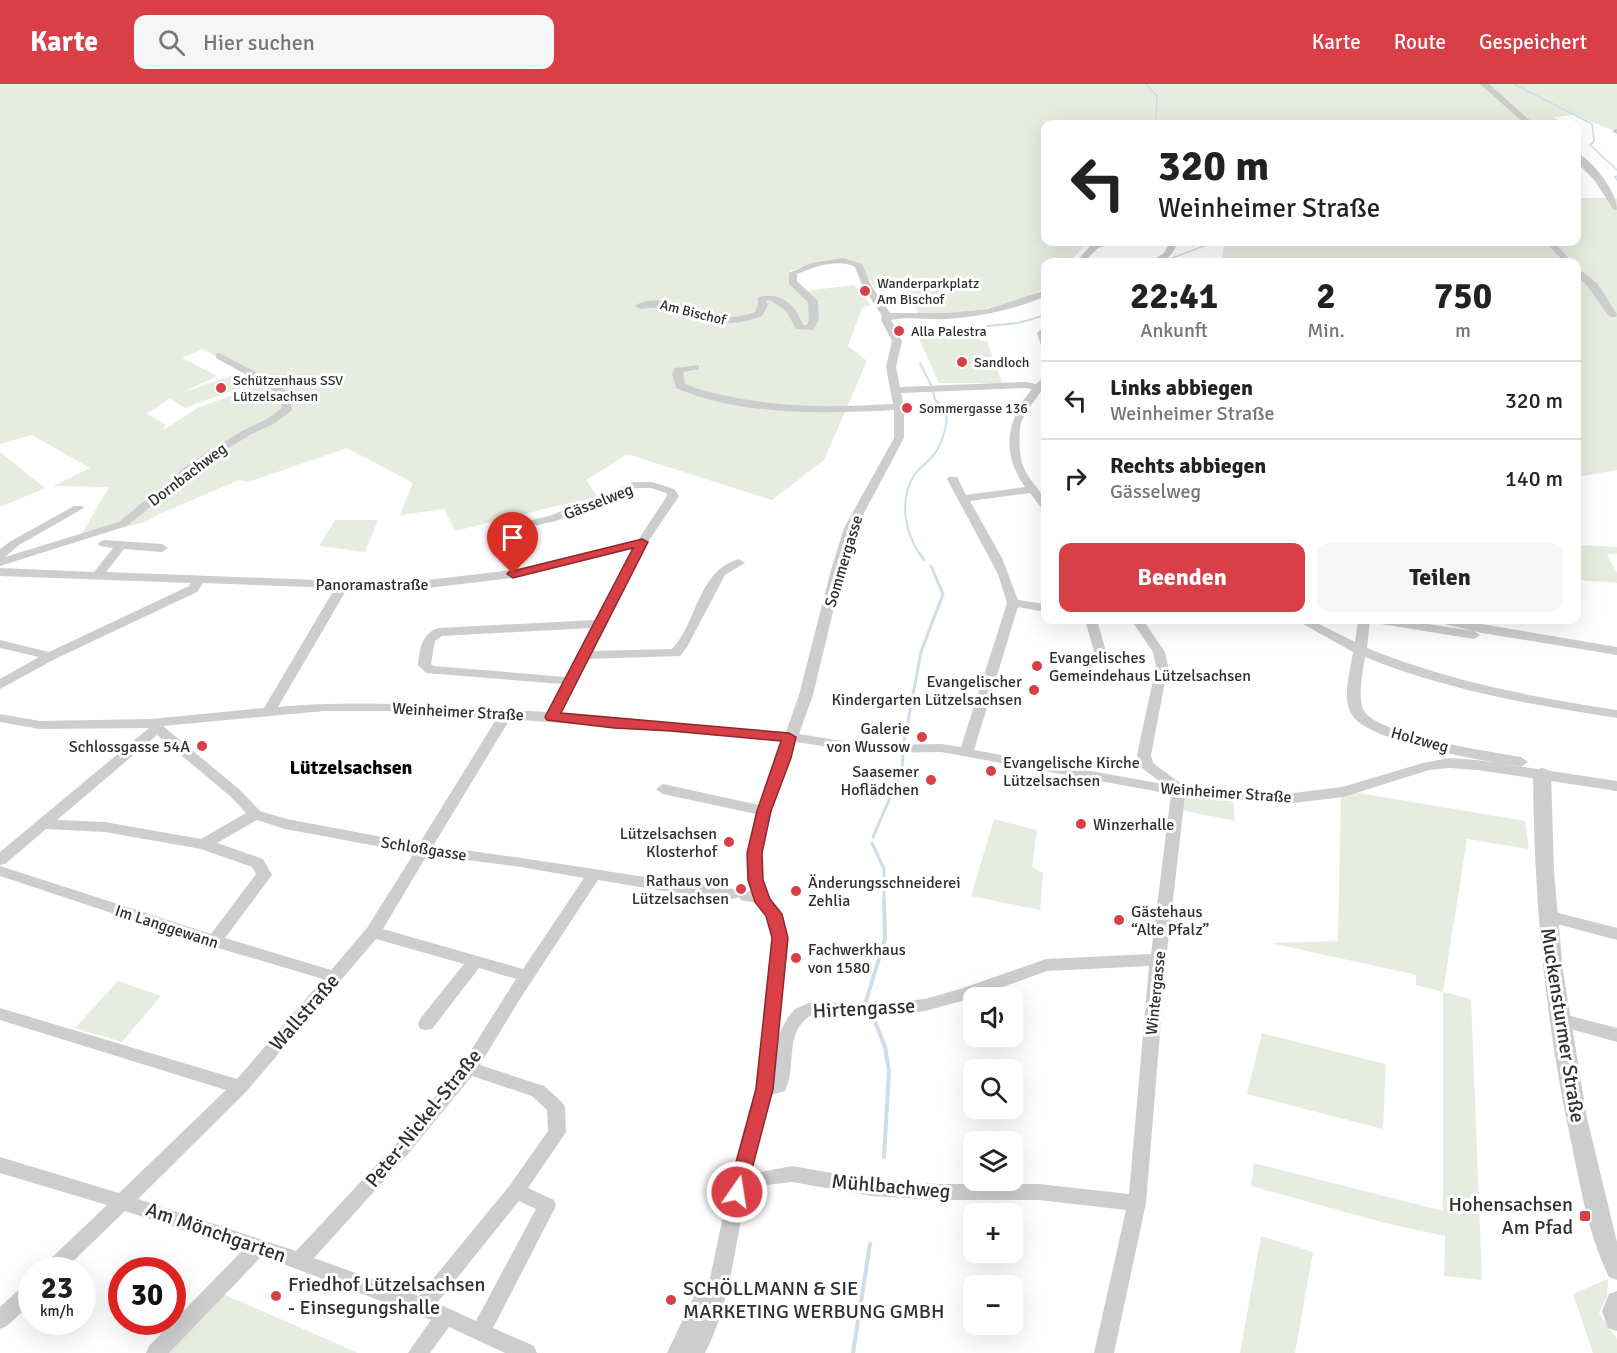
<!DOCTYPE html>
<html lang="de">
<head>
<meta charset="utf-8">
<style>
  :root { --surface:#fff; --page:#f6f6f6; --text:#222; --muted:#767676; --line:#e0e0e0; --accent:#d93f47 }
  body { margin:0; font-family:Signika,sans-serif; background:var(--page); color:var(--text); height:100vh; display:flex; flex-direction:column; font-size:22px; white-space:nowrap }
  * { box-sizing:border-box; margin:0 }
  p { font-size:20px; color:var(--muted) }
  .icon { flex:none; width:33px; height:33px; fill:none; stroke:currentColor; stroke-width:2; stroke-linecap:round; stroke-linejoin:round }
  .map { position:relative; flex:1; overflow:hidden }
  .side { position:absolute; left:1041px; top:174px; width:540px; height:366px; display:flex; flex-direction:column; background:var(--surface); border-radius:12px; box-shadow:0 6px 24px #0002 }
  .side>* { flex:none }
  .banner { position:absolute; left:1041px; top:36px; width:540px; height:126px; border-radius:12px; box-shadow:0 6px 24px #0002; background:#fff; color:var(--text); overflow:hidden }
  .controls { position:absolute; left:963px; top:903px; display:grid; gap:12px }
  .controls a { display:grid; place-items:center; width:60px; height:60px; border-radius:12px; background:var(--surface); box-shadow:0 6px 24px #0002; font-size:30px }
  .speed { position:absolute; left:18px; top:1173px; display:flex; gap:12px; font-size:30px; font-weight:700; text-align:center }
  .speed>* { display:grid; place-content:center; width:78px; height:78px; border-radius:50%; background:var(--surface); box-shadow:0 6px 24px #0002; line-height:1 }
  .speed small { font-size:15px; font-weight:400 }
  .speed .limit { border:9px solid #d22; background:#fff; color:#111 }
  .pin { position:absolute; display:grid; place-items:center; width:51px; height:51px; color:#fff; margin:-62px -26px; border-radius:50% 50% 50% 0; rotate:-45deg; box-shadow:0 0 6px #0007 }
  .pin .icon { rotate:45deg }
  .me { position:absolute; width:66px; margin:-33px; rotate:13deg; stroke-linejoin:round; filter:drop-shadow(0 0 4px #0008) }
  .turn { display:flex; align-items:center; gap:21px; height:126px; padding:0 18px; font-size:27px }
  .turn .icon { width:78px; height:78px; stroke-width:2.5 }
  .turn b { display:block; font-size:42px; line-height:51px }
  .eta { display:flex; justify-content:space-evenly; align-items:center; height:102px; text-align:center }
  .eta b { font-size:36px; font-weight:700; line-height:42px }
  .button { display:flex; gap:12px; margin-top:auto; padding:12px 18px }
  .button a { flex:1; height:69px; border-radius:12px; background:var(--accent); color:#fff; font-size:24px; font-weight:700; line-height:69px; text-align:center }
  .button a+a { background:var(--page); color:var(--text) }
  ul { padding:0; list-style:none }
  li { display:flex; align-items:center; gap:18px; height:78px; padding:0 18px; border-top:2px solid var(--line) }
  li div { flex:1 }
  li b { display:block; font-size:22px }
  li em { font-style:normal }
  header { display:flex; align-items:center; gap:36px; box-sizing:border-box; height:84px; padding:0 30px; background:var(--accent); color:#fff }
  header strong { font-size:28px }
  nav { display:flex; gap:33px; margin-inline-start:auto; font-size:21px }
  .search { width:420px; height:54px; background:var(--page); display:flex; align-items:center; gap:15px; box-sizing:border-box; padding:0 21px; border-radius:12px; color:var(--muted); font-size:22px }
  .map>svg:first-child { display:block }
  .green { fill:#e6ecdf; fill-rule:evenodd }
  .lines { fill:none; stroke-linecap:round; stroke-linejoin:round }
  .stream-far3 { stroke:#cddeea; stroke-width:1.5 }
  .stream-far2 { stroke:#cddeea; stroke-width:2 }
  .stream-far1 { stroke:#cddeea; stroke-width:3 }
  .stream { stroke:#cddeea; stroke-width:4 }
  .minor { fill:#cdcdcd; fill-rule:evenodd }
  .tertiary { fill:#cdcdcd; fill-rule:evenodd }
  .route { fill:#d93f47; stroke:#8d292e; stroke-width:1.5 }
  .poi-dot { fill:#d93f47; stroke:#fff; stroke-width:2 }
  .labels { text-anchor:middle; stroke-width:6; stroke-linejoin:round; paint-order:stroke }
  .far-poi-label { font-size:14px; fill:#303030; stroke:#fff; text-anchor:start }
  .far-street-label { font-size:14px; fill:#303030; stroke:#fff }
  .street-label { font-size:16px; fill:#303030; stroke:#fff }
  .poi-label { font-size:16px; fill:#303030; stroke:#fff; text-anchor:start }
  .quarter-label { font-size:20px; font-weight:bold; fill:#000; stroke:#fff }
  .near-street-label { font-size:20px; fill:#303030; stroke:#fff }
  .near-poi-label { font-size:20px; fill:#303030; stroke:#fff; text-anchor:start }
</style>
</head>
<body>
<header>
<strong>Karte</strong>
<div class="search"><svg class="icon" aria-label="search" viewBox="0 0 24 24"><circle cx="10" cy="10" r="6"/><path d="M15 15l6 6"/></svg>Hier suchen</div>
<nav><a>Karte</a><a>Route</a><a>Gespeichert</a></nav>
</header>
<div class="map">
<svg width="1617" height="1269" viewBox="0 0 1617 1269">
  <rect width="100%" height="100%" fill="#fff"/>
  <path class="green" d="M 0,0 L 1617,0 L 1617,48 L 1575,31 L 1553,33 L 1565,40 L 1046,40 L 1046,158 L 1094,158 L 1085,161 L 1070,178 L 1046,178 L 1045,204 C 1000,227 968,228 919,231 L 906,204 L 877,206 L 859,181 C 835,176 813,180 790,187 L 796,199 L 805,207 L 854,201 L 871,221 L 862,224 L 848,262 L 867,277 L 824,376 L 772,416 L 627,370 L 586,396 L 598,414 L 565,420 L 455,447 L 444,425 L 400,431 L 413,399 L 347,364 L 248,398 L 239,396 L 157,431 L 146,438 L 80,453 L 109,403 L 53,402 L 90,384 L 32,351 L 0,360 ZM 203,265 L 242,287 L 268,291 L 276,296 L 199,323 L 164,346 L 165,340 L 147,330 L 170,314 L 185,324 L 248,301 L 233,291 L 179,310 L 217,292 L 182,274 Z
    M 1577,114 L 1617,114 L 1617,386 L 1577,393 L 1576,178 L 1222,178 L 1224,158 L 1576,158 Z
    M 919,243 L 975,243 L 980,257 L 987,257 L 1002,299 L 939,299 L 920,257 Z
    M 0,368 L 45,404 L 0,423 Z
    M 335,436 L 378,436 L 365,468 L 319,462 Z
    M 1576,458 L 1579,461 L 1617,463 L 1617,470 L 1607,470 L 1617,489 L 1617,499 L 1577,496 Z
    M 1341,706 L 1525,737 L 1529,765 L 1467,755 L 1443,908 L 1471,915 L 1482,1196 L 1444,1192 L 1445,1152 L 1385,1139 L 1251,1102 L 1254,1079 L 1443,1127 L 1443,908 L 1416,901 L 1416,891 L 1271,859 L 1338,857 Z
    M 1187,713 L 1233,717 L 1235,737 L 1181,726 L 1182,716 Z
    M 994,735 L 1037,746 L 1032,783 L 1043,789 L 1040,826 L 971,812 Z
    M 118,897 L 161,912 L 122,958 L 75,944 Z
    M 1262,949 L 1386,980 L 1383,1045 L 1247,1010 Z
    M 1261,1152 L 1313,1168 L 1295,1269 L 1240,1269 Z
    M 1608,1195 L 1607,1213 L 1599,1229 L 1617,1255 L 1617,1269 L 1593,1269 L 1573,1210 Z
    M 223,1210 L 358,1269 L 168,1269 Z"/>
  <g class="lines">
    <path class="stream-far3" d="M 1146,0 L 1157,12 L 1156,40
      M 1514,0 L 1592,40 L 1594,57 L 1590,61 L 1617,86
      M 1617,92 L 1615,93 L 1617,96
      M 1161,178 L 1215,158"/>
    <path class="stream-far2" d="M 987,242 L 1018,239 L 1046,231
      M 920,279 L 931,301
      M 921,472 C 905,449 899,418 913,393 C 918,384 926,380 932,373 C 943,360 947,341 947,325 L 935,316 L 933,307"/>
    <path class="stream-far1" d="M 920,470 L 924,476
      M 873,753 L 902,686 L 904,658 L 921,568 L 943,510 L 931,482
      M 872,759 L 884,785 L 884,818"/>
    <path class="stream" d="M 866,917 L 885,855 L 884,817
      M 872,930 L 885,963 L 889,987 L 884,1073
      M 853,1269 L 870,1160"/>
    <path class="minor" d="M 1614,45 L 1617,45 L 1617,50 L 1613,48 Z
      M 1101,158 L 1111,158 L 1097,165 L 1084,178 L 1076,178 L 1091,161 Z
      M 1170,158 L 1178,158 C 1172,172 1167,178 1150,178 L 1164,169 Z
      M 1546,158 L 1554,158 L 1572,178 L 1564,178 Z
      M 843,174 L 862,180 L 871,201 L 890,229 L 948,229 L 988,225 L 1046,206 L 1046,212 C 1014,226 980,233 946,235 C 929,236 906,232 891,236 L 902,257 L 896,283 L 900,303 L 1025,298 L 1036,300 L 1046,291 C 1046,311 1022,324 1020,345 C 1019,357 1019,375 1025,386 C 1032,402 1046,408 1046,426 L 1042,425 L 1030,409 L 970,417 L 1002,474 L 1018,516 L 1046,520 L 1046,528 L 1018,523 L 974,666 L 1163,700 L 1142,684 L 1137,671 L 1156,582 L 1153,568 L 1131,536 L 1143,536 L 1165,568 L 1168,582 L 1151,671 L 1153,679 L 1184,702 L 1285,710 L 1342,703 L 1423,679 L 1449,674 L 1477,676 L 1617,697 L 1617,707 L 1477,686 L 1449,684 L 1429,686 L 1343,713 L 1285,720 L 1185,711 L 1166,876 L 1146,1119 L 1114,1269 L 1094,1269 L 1126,1126 L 1039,1116 L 939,1116 L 872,1112 L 792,1098 L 766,1101 L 751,1127 L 742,1131 C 733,1177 727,1227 705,1269 L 667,1269 L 695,1210 L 708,1204 L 732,1089 L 755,1005 L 772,854 L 767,832 L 756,819 L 741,816 L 739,813 L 733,815 L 664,807 L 598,796 L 518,918 L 480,981 L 544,1002 L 562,1018 L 565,1023 L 566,1048 L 528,1104 L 554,1116 L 556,1122 L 493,1244 L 534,1262 L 537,1269 L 505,1269 L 449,1243 L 430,1269 L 408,1269 L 431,1236 L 262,1172 L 169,1269 L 146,1269 L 149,1262 L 243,1166 L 125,1127 L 64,1186 L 43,1186 L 45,1180 L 107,1121 L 0,1089 L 0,1073 L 119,1109 L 226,1006 L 0,936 L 0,924 L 237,995 L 323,895 L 208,861 L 0,792 L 0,782 L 211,850 L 256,790 L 252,783 L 201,765 L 105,748 L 46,745 L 5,780 L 0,781 L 0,768 L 149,644 L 40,645 L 0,638 L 0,630 L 40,637 L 151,635 L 264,624 L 335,504 L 203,499 L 197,508 L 55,575 L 0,605 L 0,595 L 39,573 L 0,564 L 0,556 L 49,568 L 189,502 L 191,499 L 0,492 L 0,484 L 94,488 L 113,464 L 100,462 L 98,460 L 100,458 L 104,456 L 162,460 L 168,464 L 162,468 L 124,465 L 106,488 L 343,497 L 419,497 L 513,486 L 638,456 L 667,412 L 666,409 L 651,404 L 636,404 L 556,437 L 519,445 L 513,442 L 515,440 L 549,432 L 634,398 L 652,398 L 674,405 L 679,412 L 648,458 L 592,567 L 672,565 C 698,538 697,487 739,475 L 745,479 L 725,491 L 687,563 L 680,572 L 588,575 L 560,630 L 786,648 L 799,611 L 831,486 L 844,444 L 894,354 L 894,326 C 825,330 741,332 676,304 L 672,290 L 675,284 L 699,281 L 699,285 L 683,288 L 685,300 C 704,308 722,311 742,315 C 797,324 839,323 893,320 L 886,283 L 892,257 L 881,236 L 882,232 L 862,201 L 855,183 C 839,174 813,183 797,190 L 797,197 L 818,217 L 819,236 L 813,246 L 796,245 L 786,227 L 770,216 L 766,217 L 768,221 L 762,232 C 751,236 741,239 730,239 C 696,238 676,219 640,225 L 635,222 C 660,205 701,231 727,233 C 737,234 746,231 755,228 L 758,221 L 758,213 C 780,208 795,219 803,241 L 807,241 L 809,236 L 808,218 L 789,200 L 789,189 L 812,179 ZM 1025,304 L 1032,305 C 1006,336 1001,369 1025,403 L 966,411 L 957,393 L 949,393 L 947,395 L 998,490 L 1007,519 L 961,663 L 941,660 L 867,661 L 799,650 L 813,611 L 843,486 L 856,444 L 904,354 L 904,323 L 901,309 ZM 633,464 L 595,536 L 439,544 C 421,549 420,565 418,581 L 426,589 L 562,600 L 548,628 C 458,623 368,615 278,623 L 347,505 L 419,505 L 513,494 ZM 591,544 L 566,593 L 434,582 L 431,580 L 435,557 L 442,552 ZM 324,627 L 387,627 L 497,634 L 419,760 L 287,735 L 260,727 L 240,706 L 163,642 ZM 510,635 L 783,657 L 759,721 L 663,700 L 656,705 L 663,710 L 756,730 C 750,756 742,782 751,807 L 740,809 L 733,805 C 633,793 533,774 433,762 ZM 157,651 L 230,712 L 246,729 L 201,755 L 105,738 L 57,736 ZM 796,658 L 867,669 L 941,668 L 1171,710 L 1151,870 L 1046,875 L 960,905 L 925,915 L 874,920 L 811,918 L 795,925 L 788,933 L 778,952 L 788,854 L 782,830 L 770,816 L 763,796 L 762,769 L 771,727 ZM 257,736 L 285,745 L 414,769 L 367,844 L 331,886 L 225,854 L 272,791 L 263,775 L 217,759 ZM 427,771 L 515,782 L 584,794 L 523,885 L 383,845 ZM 376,855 L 464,880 L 420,935 L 418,940 L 420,945 L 426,946 L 432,945 L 479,884 L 516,895 L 463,979 L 395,1061 L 296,1167 L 138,1115 L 246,1008 ZM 1149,882 L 1129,1110 L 1039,1100 L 939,1100 L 872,1096 L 792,1082 L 755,1089 L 748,1098 L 771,1011 L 785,1007 C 798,981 782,948 813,930 L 874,932 L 925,927 L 969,915 L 1047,887 ZM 472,992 L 532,1012 L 547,1026 L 548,1047 L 510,1101 L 419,1212 L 314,1174 L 407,1071 ZM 519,1117 L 536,1125 L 476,1237 L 437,1219 Z
      M 1576,183 L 1597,199 L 1617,230 L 1616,233 L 1610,233 C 1597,218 1593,205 1576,191 Z
      M 1046,240 L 1046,264 L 1041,261 L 1037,249 Z
      M 219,269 L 273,297 L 288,308 L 292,325 L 291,327 L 275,339 L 250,351 L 201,381 L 127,442 L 0,482 L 0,465 L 11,457 L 74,422 L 82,422 L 84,424 L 19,461 L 5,473 L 119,438 L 193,377 L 242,347 L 267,335 L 282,324 L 279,311 L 265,301 L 216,274 L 216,270 Z
      M 1085,536 L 1097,536 L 1107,571 L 1106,574 L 1101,575 L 1095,571 Z
      M 1296,536 L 1311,536 L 1355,558 L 1358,536 L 1370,536 L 1367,564 C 1448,597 1531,613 1617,626 L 1617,634 C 1531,621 1446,606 1365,573 C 1363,585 1357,616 1364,627 C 1379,651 1491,668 1521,673 L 1528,678 L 1521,683 C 1487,677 1369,659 1352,631 C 1341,614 1351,585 1353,568 Z
      M 1375,536 L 1401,536 L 1474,547 L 1480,551 L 1474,555 L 1381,540 Z
      M 1438,536 L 1458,536 L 1617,563 L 1617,571 L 1482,549 L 1440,539 Z
      M 1547,826 L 1617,844 L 1617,856 L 1542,836 L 1539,832 L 1542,828 Z
      M 1559,929 L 1617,944 L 1617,958 L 1553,940 L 1551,935 L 1553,930 Z
      M 32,1197 L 32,1219 L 7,1242 L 0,1245 L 0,1223 L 25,1200 Z"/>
    <path class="tertiary" d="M 1480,0 L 1489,0 L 1534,40 L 1525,40 Z
      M 1576,68 C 1593,77 1617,107 1617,126 L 1613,125 L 1595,97 L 1576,77 Z
      M 1542,684 L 1548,686 L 1551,690 L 1554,789 L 1563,887 L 1587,1034 L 1617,1158 L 1617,1196 L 1609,1193 C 1589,1152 1581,1107 1572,1062 C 1545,939 1534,815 1533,690 L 1536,686 Z
      M 1617,1207 L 1617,1247 L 1608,1244 L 1602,1227 L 1609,1210 Z"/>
  </g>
  <path class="route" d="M 642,455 L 648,458 L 561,629 L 789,649 L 796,653 L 791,674 L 771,727 L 762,769 L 763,796 L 770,815 L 782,830 L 788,854 L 773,1005 L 746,1108 L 744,1113 L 737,1116 L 730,1113 L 728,1108 L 756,1005 L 772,854 L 766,832 L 755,818 L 748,796 L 747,769 L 757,727 L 781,657 L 672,647 L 614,644 L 547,636 L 545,633 L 633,464 L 513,494 L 507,490 L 509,488 Z"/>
  <g class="poi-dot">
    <circle cx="865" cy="207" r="6"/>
    <circle cx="899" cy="247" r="6"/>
    <circle cx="962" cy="278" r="6"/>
    <circle cx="221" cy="304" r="6"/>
    <circle cx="907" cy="324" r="6"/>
    <circle cx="1037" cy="582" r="6"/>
    <circle cx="1034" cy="606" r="6"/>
    <circle cx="922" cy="653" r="6"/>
    <circle cx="202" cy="662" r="6"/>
    <circle cx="991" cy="687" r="6"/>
    <circle cx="931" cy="696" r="6"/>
    <circle cx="1081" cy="740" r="6"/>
    <circle cx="729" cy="758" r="6"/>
    <circle cx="741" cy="805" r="6"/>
    <circle cx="796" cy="807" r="6"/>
    <circle cx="1119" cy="836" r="6"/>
    <circle cx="796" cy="874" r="6"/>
    <rect x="1579" y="1126" width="12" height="12" rx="3"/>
    <circle cx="276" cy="1212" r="6"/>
    <circle cx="671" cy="1216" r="6"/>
  </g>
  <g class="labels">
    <g class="far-poi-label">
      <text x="877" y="204">Wanderparkplatz<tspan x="877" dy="16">Am Bischof</tspan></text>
      <text x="911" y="252">Alla Palestra</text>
      <text x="974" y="283">Sandloch</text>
      <text x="233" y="301">Schützenhaus SSV<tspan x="233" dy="16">Lützelsachsen</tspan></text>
      <text x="919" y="329">Sommergasse 136</text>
    </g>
    <g class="far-street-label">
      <text transform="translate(693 228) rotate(14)" y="5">Am Bischof</text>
    </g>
    <g class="street-label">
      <text transform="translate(187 390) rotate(-37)" y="6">Dornbachweg</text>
      <text transform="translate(598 417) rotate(-21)" y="6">Gässelweg</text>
      <text transform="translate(843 477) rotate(-73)" y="6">Sommergasse</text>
      <text x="372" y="506">Panoramastraße</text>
      <text transform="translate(458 627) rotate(3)" y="6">Weinheimer Straße</text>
      <text transform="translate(1420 655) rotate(15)" y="6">Holzweg</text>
      <text transform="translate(1226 708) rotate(4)" y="6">Weinheimer Straße</text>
      <text transform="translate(424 764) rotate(9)" y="6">Schloßgasse</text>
      <text transform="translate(167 842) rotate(18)" y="6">Im Langgewann</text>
      <text transform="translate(1155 909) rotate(-84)" y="6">Wintergasse</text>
    </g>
    <g class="poi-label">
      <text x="1049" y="579">Evangelisches<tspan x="1049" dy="18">Gemeindehaus Lützelsachsen</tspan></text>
      <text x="1022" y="603" text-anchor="end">Evangelischer<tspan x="1022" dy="18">Kindergarten Lützelsachsen</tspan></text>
      <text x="910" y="650" text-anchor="end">Galerie<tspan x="910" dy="18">von Wussow</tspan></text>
      <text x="190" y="668" text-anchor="end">Schlossgasse 54A</text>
      <text x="1003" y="684">Evangelische Kirche<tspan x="1003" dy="18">Lützelsachsen</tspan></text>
      <text x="919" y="693" text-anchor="end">Saasemer<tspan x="919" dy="18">Hoflädchen</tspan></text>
      <text x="1093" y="746">Winzerhalle</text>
      <text x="717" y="755" text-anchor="end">Lützelsachsen<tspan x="717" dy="18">Klosterhof</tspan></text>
      <text x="729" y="802" text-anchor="end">Rathaus von<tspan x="729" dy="18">Lützelsachsen</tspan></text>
      <text x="808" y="804">Änderungsschneiderei<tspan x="808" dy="18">Zehlia</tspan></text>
      <text x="1131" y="833">Gästehaus<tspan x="1131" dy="18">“Alte Pfalz”</tspan></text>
      <text x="808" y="871">Fachwerkhaus<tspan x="808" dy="18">von 1580</tspan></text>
    </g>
    <g class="quarter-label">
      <text x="351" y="690">Lützelsachsen</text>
    </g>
    <g class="near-street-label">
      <text transform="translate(864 924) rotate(-3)" y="7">Hirtengasse</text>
      <text transform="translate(304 928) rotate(-49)" y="7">Wallstraße</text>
      <text transform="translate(1563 941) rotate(81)" y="7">Muckensturmer Straße</text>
      <text transform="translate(423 1034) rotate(-51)" y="7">Peter-Nickel-Straße</text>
      <text transform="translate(891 1102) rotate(5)" y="7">Mühlbachweg</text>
      <text transform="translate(216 1148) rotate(19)" y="7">Am Mönchgarten</text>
    </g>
    <g class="near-poi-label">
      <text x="1573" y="1127" text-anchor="end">Hohensachsen<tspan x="1573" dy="23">Am Pfad</tspan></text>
      <text x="288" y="1207">Friedhof Lützelsachsen<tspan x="288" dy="23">- Einsegungshalle</tspan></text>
      <text x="683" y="1211">SCHÖLLMANN &amp; SIE<tspan x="683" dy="23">MARKETING WERBUNG GMBH</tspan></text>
    </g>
  </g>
</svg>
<div class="controls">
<a><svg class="icon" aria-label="sound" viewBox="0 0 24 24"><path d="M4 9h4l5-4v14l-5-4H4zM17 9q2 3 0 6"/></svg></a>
<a><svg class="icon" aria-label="search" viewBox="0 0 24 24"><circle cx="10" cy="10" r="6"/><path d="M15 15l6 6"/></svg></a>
<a><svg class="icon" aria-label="layers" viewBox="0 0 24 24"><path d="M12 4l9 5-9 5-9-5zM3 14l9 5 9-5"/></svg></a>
<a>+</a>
<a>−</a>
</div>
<div class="speed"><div>23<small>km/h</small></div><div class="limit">30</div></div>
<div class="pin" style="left:513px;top:490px;background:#d93025"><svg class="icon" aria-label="arrive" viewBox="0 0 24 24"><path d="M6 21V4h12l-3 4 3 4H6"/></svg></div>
<svg class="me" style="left:737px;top:1108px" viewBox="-20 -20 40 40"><circle r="17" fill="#d93f47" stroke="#fff" stroke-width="3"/><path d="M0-11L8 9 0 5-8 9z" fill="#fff"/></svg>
<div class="banner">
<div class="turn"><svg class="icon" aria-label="left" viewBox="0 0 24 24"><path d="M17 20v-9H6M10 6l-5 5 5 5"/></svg><div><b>320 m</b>Weinheimer Straße</div></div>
</div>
<section class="side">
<div class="eta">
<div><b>22:41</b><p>Ankunft</p></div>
<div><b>2</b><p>Min.</p></div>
<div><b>750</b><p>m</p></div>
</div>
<ul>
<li><svg class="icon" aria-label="left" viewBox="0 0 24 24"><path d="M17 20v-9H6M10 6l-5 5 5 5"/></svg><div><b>Links abbiegen</b><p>Weinheimer Straße</p></div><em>320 m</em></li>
<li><svg class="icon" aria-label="right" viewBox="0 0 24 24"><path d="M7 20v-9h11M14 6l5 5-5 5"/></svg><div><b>Rechts abbiegen</b><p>Gässelweg</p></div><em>140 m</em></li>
</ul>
<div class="button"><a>Beenden</a><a>Teilen</a></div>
</section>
</div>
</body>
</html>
